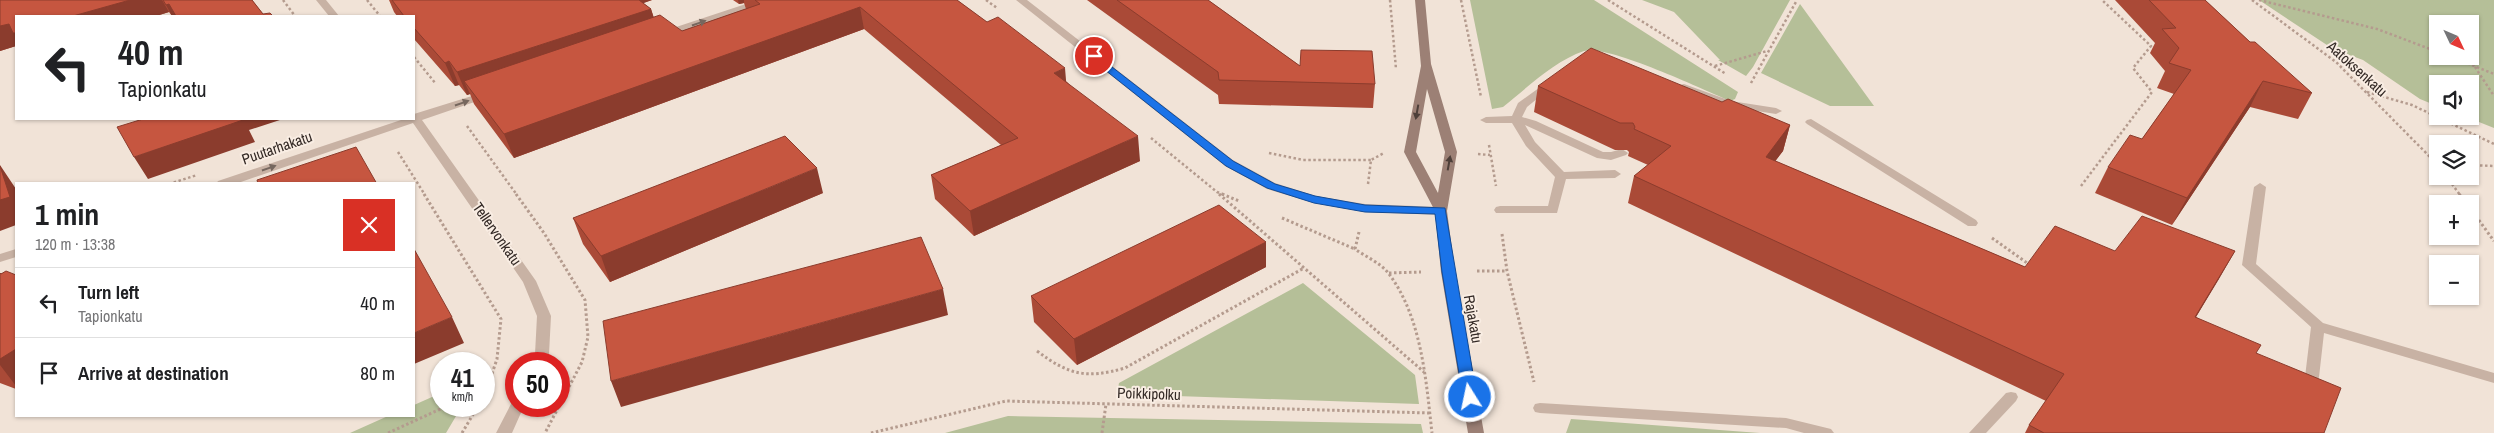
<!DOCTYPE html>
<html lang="en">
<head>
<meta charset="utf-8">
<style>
  :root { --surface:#fff; --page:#f2f2f2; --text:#202124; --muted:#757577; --line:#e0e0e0 }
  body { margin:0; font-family:"Archivo Narrow",sans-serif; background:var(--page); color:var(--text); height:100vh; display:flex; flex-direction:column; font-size:19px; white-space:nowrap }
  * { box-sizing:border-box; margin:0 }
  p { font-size:16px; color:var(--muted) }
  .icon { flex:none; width:28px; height:28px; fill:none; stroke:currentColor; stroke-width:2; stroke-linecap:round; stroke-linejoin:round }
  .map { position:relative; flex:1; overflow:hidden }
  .details { position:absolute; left:15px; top:182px; width:400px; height:235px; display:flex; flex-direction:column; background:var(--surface); border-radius:0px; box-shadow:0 1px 4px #0004 }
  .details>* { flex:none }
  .top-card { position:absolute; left:15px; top:15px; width:400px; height:105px; border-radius:0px; box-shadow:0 1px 4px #0004; background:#fff; color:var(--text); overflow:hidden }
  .needle { width:32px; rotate:134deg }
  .buttons { position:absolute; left:2429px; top:15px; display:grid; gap:10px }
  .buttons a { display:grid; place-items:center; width:50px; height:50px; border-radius:0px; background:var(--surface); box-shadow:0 1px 4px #0004; font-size:25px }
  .speed { position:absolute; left:430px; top:352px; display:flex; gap:10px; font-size:25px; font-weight:700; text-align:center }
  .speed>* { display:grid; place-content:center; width:65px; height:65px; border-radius:50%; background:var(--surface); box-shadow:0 1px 4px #0004; line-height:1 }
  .speed small { font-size:12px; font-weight:400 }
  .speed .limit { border:8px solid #d22; background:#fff; color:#111 }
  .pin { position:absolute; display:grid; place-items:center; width:42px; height:42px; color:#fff; margin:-21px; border:2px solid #fff; border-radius:50%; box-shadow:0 1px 5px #0007 }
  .me { position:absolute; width:55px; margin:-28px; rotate:350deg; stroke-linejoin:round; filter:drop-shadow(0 0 4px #0008) }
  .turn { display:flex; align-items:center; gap:18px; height:105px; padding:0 20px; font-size:22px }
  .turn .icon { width:65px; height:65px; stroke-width:2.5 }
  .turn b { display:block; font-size:35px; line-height:42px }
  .round { display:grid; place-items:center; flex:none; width:52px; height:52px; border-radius:0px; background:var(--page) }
  .headline { display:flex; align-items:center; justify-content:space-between; height:85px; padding:0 20px }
  h1 { font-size:30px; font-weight:700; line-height:38px }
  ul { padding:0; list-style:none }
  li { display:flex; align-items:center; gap:15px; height:70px; padding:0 20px; border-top:1px solid var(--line) }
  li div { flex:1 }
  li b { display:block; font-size:19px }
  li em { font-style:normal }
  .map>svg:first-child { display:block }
  .green { fill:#b5bf98; fill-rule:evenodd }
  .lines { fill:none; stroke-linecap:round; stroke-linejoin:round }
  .path-far1 { stroke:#b49b8e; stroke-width:2.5; stroke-dasharray:2.5 2.5; stroke-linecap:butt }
  .path { stroke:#b49b8e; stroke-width:3; stroke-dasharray:2.5 2.5; stroke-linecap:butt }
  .lane { fill:#c8b2a4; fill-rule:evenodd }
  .street { fill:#c8b2a4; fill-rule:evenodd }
  .secondary { fill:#9c8075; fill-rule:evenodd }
  .wall { fill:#aa4a37 }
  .shaded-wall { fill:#8b3c2d }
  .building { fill:#c65640; stroke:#8b3c2d }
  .oneway { fill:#76675e }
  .oneway2 { fill:#4d3f39 }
  .route { fill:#1a73e8; stroke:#114b97 }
  .labels { text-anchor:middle; stroke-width:4; stroke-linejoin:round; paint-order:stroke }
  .street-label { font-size:15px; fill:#332925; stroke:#f9ede3 }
</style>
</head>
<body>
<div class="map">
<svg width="2494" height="433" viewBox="0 0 2494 433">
  <rect width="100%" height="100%" fill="#f1e3d7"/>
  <path class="green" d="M 1470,0 L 1594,0 L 1738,92 L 1735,99 L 1730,101 C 1704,90 1607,44 1584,51 C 1554,61 1527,88 1503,107 L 1492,109 Z
    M 1642,0 L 1790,0 L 1753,67 L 1746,76 L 1718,60 L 1720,60 L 1674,12 Z
    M 2259,0 L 2494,0 L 2494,128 L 2464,116 L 2470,116 L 2470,84 L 2438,84 L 2437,106 L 2420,99 L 2363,60 L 2333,49 ZM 2438,24 L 2470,24 L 2470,56 L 2438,56 Z
    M 1800,4 L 1874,106 L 1830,106 L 1761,73 Z
    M 1303,283 L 1415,375 L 1419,404 L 1117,394 L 1119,383 Z
    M 441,393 L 441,406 L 462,406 L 446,433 L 350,433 L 388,416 L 414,416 L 414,405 Z
    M 1008,416 L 1421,424 L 1423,433 L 945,433 Z
    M 1571,419 L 1760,433 L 1566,433 Z"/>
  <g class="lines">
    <path class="path-far1" d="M 283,0 L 295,16
      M 367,0 L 380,16
      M 986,0 L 997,8
      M 1390,0 L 1396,69
      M 1461,0 L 1481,97
      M 1608,0 L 1726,74
      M 2252,0 L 2336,62 L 2438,165
      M 2259,0 L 2377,29 L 2438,52
      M 2449,56 L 2494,74
      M 414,57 L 436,84
      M 1715,66 L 1767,51
      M 2475,67 L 2494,96
      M 1751,83 L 1797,0
      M 2367,92 L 2412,105 L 2494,144
      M 467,126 L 517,195
      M 1151,138 L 1217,192 L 1225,195
      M 1489,145 L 1496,186
      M 398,152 L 425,195
      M 1269,153 L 1303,160 L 1371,160
      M 1478,154 L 1490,155
      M 2470,165 L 2494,166
      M 2446,176 L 2460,195
      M 169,184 L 197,175
      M 1368,184 L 1371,160 L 1384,153
      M 2081,186 L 2152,92 L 2133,68 L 2151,46 L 2102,0"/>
    <path class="path" d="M 424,194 L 501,319 L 497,359 L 484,397
      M 516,194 L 544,233 L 585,300 L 588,337 L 582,362 L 545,433
      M 1219,194 L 1424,372
      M 1222,194 L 1239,201
      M 2459,194 L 2467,204
      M 2470,208 L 2494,241
      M 1282,218 L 1355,249
      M 1359,232 L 1355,249 C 1366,257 1381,263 1389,274 C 1422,318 1426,381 1432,433
      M 1502,234 L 1507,271 L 1534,382
      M 1992,238 L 2030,265
      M 1477,271 L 1507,271
      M 1389,273 L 1421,272
      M 1037,351 C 1069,375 1086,379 1125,368 L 1304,268
      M 388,433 L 447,406
      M 462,433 L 478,406
      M 871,433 L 1006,401 L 1430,413
      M 1102,433 L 1106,404"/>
    <path class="lane" d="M 1550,80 L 1554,81 L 1555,83 L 1554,85 L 1527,107 L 1522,117 L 1536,121 L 1603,152 L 1611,152 L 1622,149 L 1628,153 L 1626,155 L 1611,160 L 1597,158 L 1525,125 L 1535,142 L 1564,172 L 1615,170 L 1621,174 L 1615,178 L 1566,179 L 1557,213 L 1496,213 L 1494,210 L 1496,207 L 1500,206 L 1548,206 L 1555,177 L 1526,146 L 1512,123 L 1486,123 L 1480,120 L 1486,117 L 1512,116 L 1518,103 Z
      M 1684,84 L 1731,101 L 1776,108 L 1782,111 L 1776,114 L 1725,106 L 1680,89 L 1679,87 L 1680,85 Z
      M 1811,119 L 1976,220 L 1978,223 L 1976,226 L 1968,226 L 1807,124 L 1805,122 L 1807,120 Z
      M 2260,183 L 2266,187 L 2256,264 L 2323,323 L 2494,373 L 2494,383 L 2324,333 L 2319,377 L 2317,381 L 2307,381 L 2305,377 L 2311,327 L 2242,265 L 2254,187 Z
      M 2011,392 L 2016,393 L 2018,397 L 2016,401 L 1986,433 L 1969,433 L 2006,393 Z
      M 1540,403 L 1786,418 L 1831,429 L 1834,433 L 1804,433 L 1786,428 L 1540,413 L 1535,412 L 1533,408 L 1535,404 Z"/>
    <path class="street" d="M 316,0 L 326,0 L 339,16 L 329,16 Z
      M 758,0 L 773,0 L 669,36 L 665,37 L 660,34 L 661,32 Z
      M 1016,0 L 1027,0 L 1233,160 L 1275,183 L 1316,196 L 1365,204 L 1441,207 L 1447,211 L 1441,215 L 1365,212 L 1314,203 L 1267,189 L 1225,166 Z
      M 488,91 L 492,92 L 494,94 L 492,96 L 422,120 L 536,281 L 551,316 L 549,354 L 544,364 L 530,364 L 535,354 L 537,316 L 523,282 L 413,123 L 235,184 L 216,184 L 218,181 L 404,119 L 414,119 L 414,114 Z
      M 16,249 L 16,257 L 0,262 L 0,254 Z
      M 516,401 L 516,406 L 524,406 L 512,433 L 496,433 L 512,402 Z"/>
    <path class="secondary" d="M 1415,0 L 1425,0 L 1431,64 L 1457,152 L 1447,211 L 1455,272 L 1484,433 L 1468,433 L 1441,272 L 1435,211 L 1404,152 L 1421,66 ZM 1427,89 L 1445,152 L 1438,193 L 1416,152 Z"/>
  </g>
  <path class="wall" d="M 0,0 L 252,0 L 263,14 L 273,16 L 172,16 L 169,12 L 156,16 L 16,16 L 16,46 L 0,51 Z
    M 389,0 L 652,0 L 643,3 L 651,9 L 654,18 L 682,31 L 746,9 L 744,3 L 739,4 L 733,0 L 957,0 L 1067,82 L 1140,161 L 974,236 L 935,199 L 931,175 L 1001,145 L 864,29 L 514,158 L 474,104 L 470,94 L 467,95 L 459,85 L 455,86 L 414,39 L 414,16 L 397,16 L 394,12 Z
    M 1087,0 L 1208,0 L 1300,66 L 1375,84 L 1373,108 L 1219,104 L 1218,95 Z
    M 2115,0 L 2205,0 L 2250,42 L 2312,93 L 2298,119 L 2250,107 L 2172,225 L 2095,193 L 2108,167 L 2142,139 L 2174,94 L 2157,88 L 2165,71 L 2150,53 L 2155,43 Z
    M 1538,86 L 1722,102 L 1790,125 L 1783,151 L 1775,161 L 2025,267 L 2115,251 L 2235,251 L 2196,317 L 2256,353 L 2324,433 L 2025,433 L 2029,425 L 2046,401 L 1628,203 L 1634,176 L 1648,165 L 1628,156 L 1629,152 L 1627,150 L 1615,150 L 1534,112 Z
    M 823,193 L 610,282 L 583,244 L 573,218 Z
    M 1266,242 L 1266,267 L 1077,365 L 1034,322 L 1031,296 Z
    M 0,273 L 16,275 L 16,389 L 0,383 Z"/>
  <path class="shaded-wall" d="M 130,0 L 162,0 L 169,12 L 156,16 L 73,16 Z
    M 624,0 L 652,0 L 627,9 Z
    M 738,0 L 744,0 L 744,3 L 739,4 Z
    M 169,4 L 176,16 L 172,16 L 166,5 Z
    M 860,7 L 864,29 L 514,158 L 504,134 Z
    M 651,9 L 658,32 L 464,81 L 470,94 L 467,95 L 457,72 Z
    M 9,24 L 16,33 L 16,46 L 0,51 L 0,26 Z
    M 449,61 L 459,85 L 455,86 L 445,63 Z
    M 1065,68 L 1067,92 L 1054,73 Z
    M 2263,81 L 2250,107 L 2172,225 L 2187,198 Z
    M 240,119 L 283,119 L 249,130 L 255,142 L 148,179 L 134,157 Z
    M 1790,125 L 1783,151 L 1758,184 L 1766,157 Z
    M 1138,136 L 1140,161 L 974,236 L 970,211 Z
    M 0,165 L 16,189 L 16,225 L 0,231 Z
    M 817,168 L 823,193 L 610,282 L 601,256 Z
    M 1266,242 L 1266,267 L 1077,365 L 1074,339 Z
    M 2235,251 L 2219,279 L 2179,345 L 2195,317 Z
    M 943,289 L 948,315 L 621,407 L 611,381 Z
    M 452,317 L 464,343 L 414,364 L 414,333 Z
    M 16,349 L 16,386 L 0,365 L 0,359 Z"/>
  <path class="building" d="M 0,0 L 130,0 L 73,16 L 16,16 L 16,33 L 13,33 L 9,24 L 0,26 Z
    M 163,0 L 252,0 L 263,14 L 270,13 L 273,16 L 176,16 L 169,4 L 166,5 Z
    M 392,0 L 639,0 L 651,9 L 457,72 L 449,61 L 445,63 L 414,28 L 414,16 L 404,16 Z
    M 755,0 L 957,0 L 987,22 L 998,17 L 1065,68 L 1054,73 L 1138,136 L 970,211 L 931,175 L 1018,138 L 860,7 L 504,134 L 464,81 L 660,15 L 682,31 L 760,4 Z
    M 1117,0 L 1208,0 L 1300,66 L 1301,50 L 1372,51 L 1375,84 L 1219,80 L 1218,72 Z
    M 2149,0 L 2205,0 L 2250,42 L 2255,42 L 2312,93 L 2263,81 L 2187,198 L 2108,167 L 2130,135 L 2142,139 L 2191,70 L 2169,63 L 2179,48 L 2162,29 L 2176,28 Z
    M 1591,48 L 1722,102 L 1728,99 L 1790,125 L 1766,157 L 2025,267 L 2055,226 L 2115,251 L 2142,216 L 2235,251 L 2195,317 L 2261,345 L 2256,353 L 2341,388 L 2324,433 L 2044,433 L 2029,425 L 2064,374 L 1634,176 L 1671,146 L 1634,129 L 1635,127 L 1633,123 L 1620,123 L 1538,86 Z
    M 143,119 L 242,119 L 243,120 L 134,157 L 117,127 Z
    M 785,136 L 817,168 L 601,256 L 573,218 Z
    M 356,147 L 377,184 L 258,184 L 257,180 Z
    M 0,166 L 10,197 L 0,200 Z
    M 1219,205 L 1266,242 L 1074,339 L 1031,296 Z
    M 921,237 L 943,289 L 611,381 L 603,321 Z
    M 414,249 L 452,317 L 414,333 Z
    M 6,271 L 16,275 L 16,349 L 0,359 L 0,273 L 1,274 Z"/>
  <defs><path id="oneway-solid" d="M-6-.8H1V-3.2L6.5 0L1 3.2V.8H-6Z" transform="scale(1.25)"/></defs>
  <g class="oneway">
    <use href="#oneway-solid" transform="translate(699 23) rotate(-19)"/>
    <use href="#oneway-solid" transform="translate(462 103) rotate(-19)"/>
    <use href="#oneway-solid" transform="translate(269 168) rotate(-19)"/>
  </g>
  <g class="oneway2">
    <use href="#oneway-solid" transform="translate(1417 112) rotate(100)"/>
    <use href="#oneway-solid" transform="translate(1449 163) rotate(-80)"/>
  </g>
  <path class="route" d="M 1094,53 L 1233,161 L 1275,184 L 1315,196 L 1365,205 L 1445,208 L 1477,397 L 1475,401 L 1470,402 L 1463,397 L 1442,272 L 1435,214 L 1365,212 L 1314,203 L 1267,188 L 1226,166 L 1090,58 L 1089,56 Z"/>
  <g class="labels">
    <g class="street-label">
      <text transform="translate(2357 69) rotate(42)" y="5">Aatoksenkatu</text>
      <text transform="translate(277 148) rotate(-19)" y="5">Puutarhakatu</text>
      <text transform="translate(497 234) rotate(55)" y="5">Tellervonkatu</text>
      <text transform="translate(1473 319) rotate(80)" y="5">Rajakatu</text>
      <text transform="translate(1149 394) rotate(2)" y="5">Poikkipolku</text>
    </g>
  </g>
</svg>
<div class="buttons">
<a><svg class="needle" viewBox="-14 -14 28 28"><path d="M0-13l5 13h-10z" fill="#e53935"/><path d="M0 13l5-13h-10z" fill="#757577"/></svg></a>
<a><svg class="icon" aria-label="sound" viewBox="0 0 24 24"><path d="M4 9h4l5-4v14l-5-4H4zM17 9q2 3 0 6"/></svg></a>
<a><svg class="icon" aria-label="layers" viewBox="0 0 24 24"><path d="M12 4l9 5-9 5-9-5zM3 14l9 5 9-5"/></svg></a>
<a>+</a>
<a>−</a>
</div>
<div class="speed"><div>41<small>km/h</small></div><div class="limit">50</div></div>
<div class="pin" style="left:1094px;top:56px;background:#d93025"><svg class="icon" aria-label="arrive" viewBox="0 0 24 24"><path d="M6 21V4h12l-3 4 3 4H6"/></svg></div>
<svg class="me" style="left:1470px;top:397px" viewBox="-20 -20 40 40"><circle r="17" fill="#1a73e8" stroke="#fff" stroke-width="3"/><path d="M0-11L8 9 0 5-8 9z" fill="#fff"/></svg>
<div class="top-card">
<div class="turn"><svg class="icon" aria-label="left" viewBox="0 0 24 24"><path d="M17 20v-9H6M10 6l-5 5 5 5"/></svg><div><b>40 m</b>Tapionkatu</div></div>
</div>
<section class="details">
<div class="headline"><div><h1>1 min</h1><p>120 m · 13:38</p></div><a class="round" style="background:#d93025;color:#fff"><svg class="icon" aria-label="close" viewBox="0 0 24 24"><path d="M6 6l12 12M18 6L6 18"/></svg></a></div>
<ul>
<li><svg class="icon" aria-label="left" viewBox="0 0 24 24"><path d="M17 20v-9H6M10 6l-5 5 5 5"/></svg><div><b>Turn left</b><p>Tapionkatu</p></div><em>40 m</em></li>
<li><svg class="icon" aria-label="arrive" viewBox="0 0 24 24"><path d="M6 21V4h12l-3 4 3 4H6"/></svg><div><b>Arrive at destination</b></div><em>80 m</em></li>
</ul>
</section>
</div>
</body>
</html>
